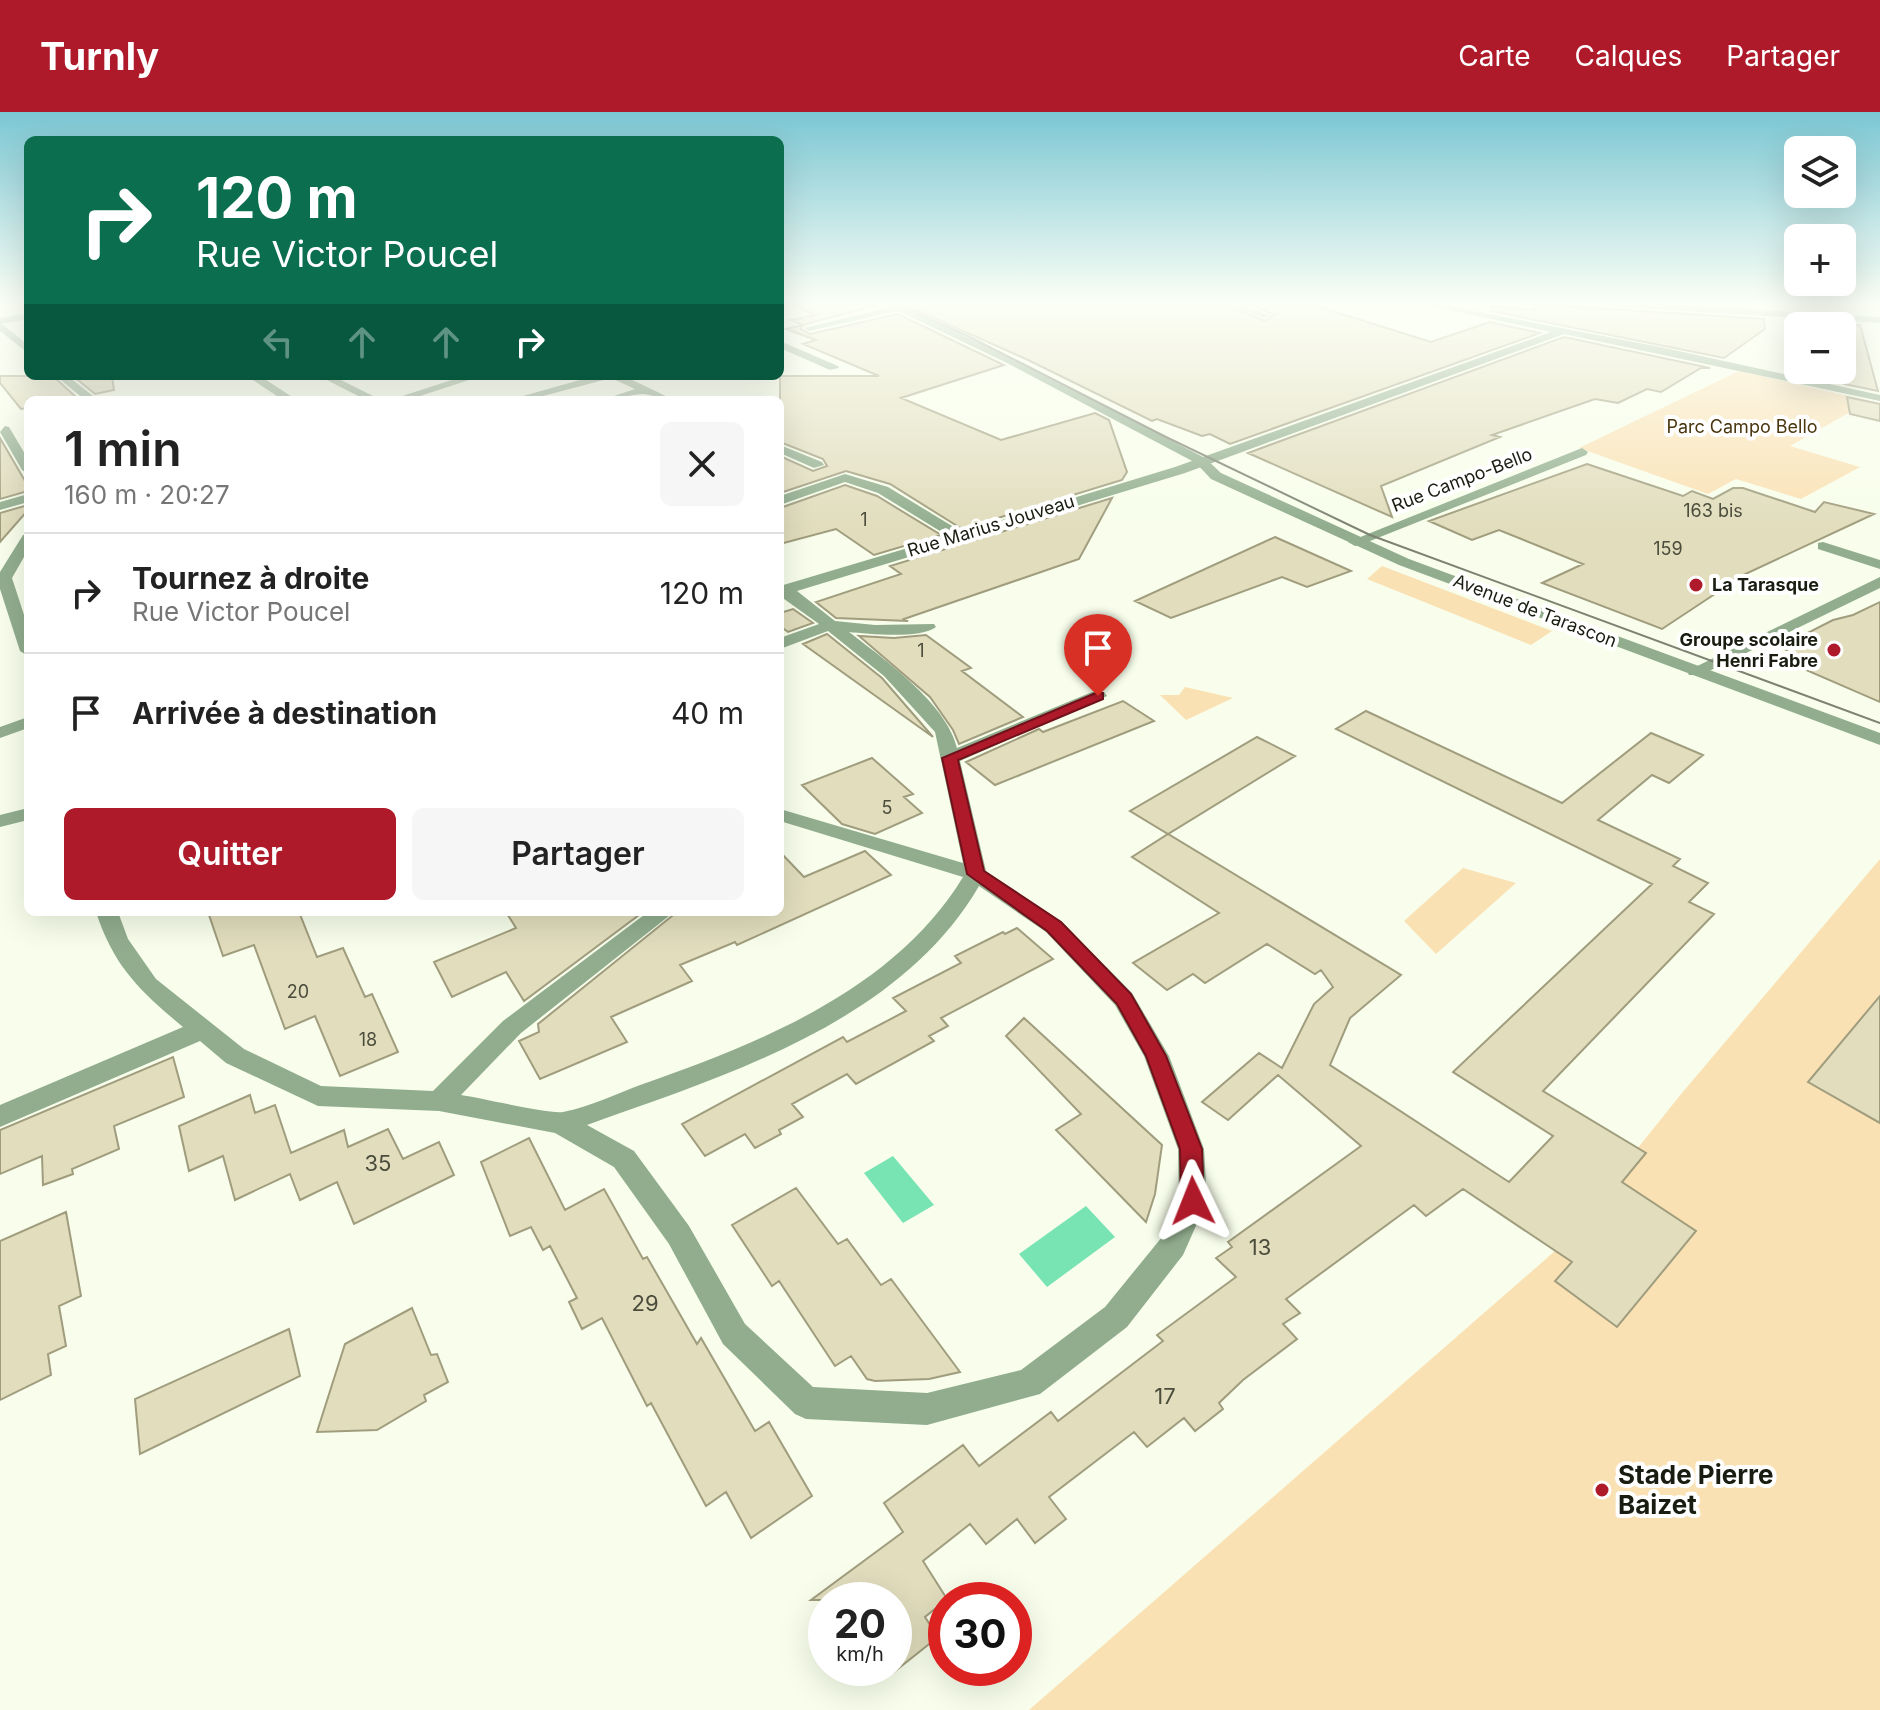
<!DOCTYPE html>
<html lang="fr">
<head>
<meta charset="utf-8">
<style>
  :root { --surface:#fff; --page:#f6f6f6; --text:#222; --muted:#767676; --line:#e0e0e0; --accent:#ae1a2a }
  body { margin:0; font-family:Inter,sans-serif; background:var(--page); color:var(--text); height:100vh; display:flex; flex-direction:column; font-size:30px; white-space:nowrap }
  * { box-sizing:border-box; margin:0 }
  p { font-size:26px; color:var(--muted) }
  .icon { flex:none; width:44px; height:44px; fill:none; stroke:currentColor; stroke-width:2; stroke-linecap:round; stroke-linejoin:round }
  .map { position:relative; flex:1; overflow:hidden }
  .panel { position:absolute; left:24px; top:284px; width:760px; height:520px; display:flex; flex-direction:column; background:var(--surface); border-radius:12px; box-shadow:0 8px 32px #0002 }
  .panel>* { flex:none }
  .banner { position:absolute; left:24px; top:24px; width:760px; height:244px; border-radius:12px; box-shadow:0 8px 32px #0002; background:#0b6e4f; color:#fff; overflow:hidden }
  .tools { position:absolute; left:1784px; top:24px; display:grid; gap:16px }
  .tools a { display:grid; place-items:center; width:72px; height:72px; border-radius:12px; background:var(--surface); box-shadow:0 8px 32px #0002; font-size:40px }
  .speed { position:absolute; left:808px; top:1470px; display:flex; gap:16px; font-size:40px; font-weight:700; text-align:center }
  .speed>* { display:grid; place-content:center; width:104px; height:104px; border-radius:50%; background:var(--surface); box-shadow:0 8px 32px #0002; line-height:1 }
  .speed small { font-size:20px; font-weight:400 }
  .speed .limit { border:12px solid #d22; background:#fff; color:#111 }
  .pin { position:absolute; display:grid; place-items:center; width:68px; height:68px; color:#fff; margin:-82px -34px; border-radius:50% 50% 50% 0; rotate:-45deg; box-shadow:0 0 8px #0007 }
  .pin .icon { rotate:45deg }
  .me { position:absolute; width:88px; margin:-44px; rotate:358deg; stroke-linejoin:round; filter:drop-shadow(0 0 6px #0008) }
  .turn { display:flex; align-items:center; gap:28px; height:168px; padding:0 40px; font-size:36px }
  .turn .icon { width:104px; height:104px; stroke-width:2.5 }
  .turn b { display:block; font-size:56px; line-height:68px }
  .lanes { display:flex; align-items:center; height:76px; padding:0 40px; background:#0003; justify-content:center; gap:40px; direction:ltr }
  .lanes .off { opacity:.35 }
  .round { display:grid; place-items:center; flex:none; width:84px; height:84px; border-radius:12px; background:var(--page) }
  .overview { display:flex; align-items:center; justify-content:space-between; height:136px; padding:0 40px }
  h1 { font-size:48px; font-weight:600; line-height:60px }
  .primary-button { display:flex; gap:16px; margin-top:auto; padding:16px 40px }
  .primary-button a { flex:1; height:92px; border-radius:12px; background:var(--accent); color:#fff; font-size:32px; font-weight:600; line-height:92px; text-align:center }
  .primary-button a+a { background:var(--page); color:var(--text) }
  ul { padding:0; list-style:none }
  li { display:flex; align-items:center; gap:24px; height:120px; padding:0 40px; border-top:2px solid var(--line) }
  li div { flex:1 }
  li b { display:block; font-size:30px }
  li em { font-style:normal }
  header { display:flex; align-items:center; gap:48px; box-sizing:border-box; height:112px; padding:0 40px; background:var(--accent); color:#fff }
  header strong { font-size:38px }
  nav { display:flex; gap:44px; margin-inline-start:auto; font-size:28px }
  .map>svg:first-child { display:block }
  .green { fill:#fae1b4 }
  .water { fill:#78e3b3 }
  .building { fill:#e1ddbd; stroke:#a09d7e; stroke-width:2 }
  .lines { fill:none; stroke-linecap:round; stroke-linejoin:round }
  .minor { fill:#91ad8e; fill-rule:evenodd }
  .tertiary { fill:#91ad8e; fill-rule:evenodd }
  .tram { stroke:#7d8273; stroke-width:2 }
  .route { fill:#ae1a2a; stroke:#71111b; stroke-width:2 }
  .poi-dot { fill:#ae1a2a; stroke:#fff; stroke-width:3 }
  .labels { text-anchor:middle; stroke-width:8; stroke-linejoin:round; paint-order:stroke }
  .far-park-label { font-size:18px; fill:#4a3710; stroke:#fff }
  .far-street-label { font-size:18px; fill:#191d11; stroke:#fff }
  .number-label { font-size:18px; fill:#4b4d3c }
  .far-poi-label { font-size:18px; font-weight:bold; fill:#191d11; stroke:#fff; text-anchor:start }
  .near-number-label { font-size:22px; fill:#4b4d3c }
  .near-poi-label { font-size:26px; font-weight:bold; fill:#191d11; stroke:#fff; text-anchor:start }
</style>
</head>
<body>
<header>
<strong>Turnly</strong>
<nav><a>Carte</a><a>Calques</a><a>Partager</a></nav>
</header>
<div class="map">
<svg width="1880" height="1598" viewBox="0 0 1880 1598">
  <rect width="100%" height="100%" fill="#f8feeb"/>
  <path class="green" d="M 1739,259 L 1870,289 L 1790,334 L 1860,355 L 1801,387 L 1736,367 L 1708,382 L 1579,336 Z
    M 1382,454 L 1552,519 L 1531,533 L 1367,467 Z
    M 1185,575 L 1233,586 L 1186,608 L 1160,583 L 1179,583 Z
    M 1880,747 L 1880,1598 L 1029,1598 L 1555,1139 L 1682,981 Z
    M 1463,756 L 1516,771 L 1436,842 L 1404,809 Z"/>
  <path class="water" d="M 893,1044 L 934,1093 L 903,1111 L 864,1061 Z
    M 1086,1094 L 1115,1125 L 1047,1175 L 1019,1142 Z"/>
  <path class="building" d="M 791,192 L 881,192 L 803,213 L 801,217 L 810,222 L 898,202 L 1004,253 L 901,286 L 1001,328 L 1095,301 L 1109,308 L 1127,360 L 1122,368 L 962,417 L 890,372 L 846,359 L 780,381 L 780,344 L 813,359 L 827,354 L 823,347 L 780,330 L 780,264 L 879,264 L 803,232 L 816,228 L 786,217 L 803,213 L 791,208 L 815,203 Z
    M 902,192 L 1223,192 L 1265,209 L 1275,203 L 1248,192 L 1310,192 L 1431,230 L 1490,210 L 1540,221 L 1230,332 L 1210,322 L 1202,324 L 1157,307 L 1152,309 L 1026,247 Z
    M 1534,192 L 1764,207 L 1765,217 L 1724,246 L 1491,199 L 1491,194 L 1534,198 Z
    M 1832,211 L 1860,213 L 1878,279 L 1844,272 L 1842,214 L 1833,214 Z
    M 1564,225 L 1710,256 L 1701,256 L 1661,280 L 1647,277 L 1618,291 L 1595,287 L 1492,323 L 1500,325 L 1381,374 L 1392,405 L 1248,341 Z
    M 0,264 L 53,264 L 77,286 L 28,288 L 28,296 L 21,297 L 0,271 Z
    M 73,264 L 112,264 L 114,278 L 95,282 Z
    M 1847,285 L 1880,292 L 1880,309 L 1850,302 Z
    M 0,326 L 28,374 L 28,379 L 0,387 Z
    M 1587,352 L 1683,384 L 1692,379 L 1713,387 L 1733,376 L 1743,376 L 1815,400 L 1824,390 L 1874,402 L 1726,471 L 1730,472 L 1662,517 L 1542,471 L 1583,452 L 1499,418 L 1472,428 L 1429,409 Z
    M 845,373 L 877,384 L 941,423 L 874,443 L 836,417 L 780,432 L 780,396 Z
    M 1112,386 L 1079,447 L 904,507 L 908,509 L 836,506 L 816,490 L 901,462 L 890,454 Z
    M 28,393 L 28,398 L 0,430 L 0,401 Z
    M 1275,425 L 1351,459 L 1307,475 L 1282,465 L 1171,506 L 1135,489 Z
    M 1880,490 L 1880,590 L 1783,548 L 1796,542 L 1780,535 L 1833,508 L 1853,503 Z
    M 793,497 L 813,511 L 788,520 L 780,514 L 780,501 Z
    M 827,522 L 882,566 L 933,625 L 803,532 Z
    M 926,523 L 971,556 L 962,559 L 1023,605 L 959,632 L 953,618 L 930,585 L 859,524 L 894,526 Z
    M 1123,589 L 1154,609 L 995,673 L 966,650 L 1039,617 L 1043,620 Z
    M 1366,599 L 1562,691 L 1651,621 L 1703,643 L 1669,671 L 1652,663 L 1598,708 L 1680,747 L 1673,754 L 1708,771 L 1689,790 L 1714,802 L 1543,979 L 1646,1041 L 1622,1070 L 1696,1119 L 1617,1215 L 1555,1169 L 1572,1150 L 1463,1077 L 1426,1104 L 1414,1093 L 1286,1187 L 1300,1201 L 1283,1212 L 1297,1227 L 1243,1268 L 1219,1291 L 1223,1297 L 1195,1319 L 1184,1306 L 1147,1335 L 1134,1320 L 1049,1385 L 1066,1407 L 1035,1431 L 1017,1407 L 986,1432 L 970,1412 L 923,1449 L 947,1487 L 925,1505 L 938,1525 L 894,1560 L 894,1488 L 811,1488 L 903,1420 L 884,1391 L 963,1333 L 979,1354 L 1051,1300 L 1058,1309 L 1163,1229 L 1157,1223 L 1236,1165 L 1216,1146 L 1232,1135 L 1228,1130 L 1361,1034 L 1278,963 L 1228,1008 L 1202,990 L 1259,941 L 1282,956 L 1314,892 L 1333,875 L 1321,858 L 1315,862 L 1267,832 L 1205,871 L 1193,862 L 1167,878 L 1133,851 L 1219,801 L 1132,745 L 1168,722 L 1401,863 L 1350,906 L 1330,953 L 1509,1070 L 1553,1024 L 1453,960 L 1652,772 L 1336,617 Z
    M 1257,625 L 1295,644 L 1168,722 L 1130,699 Z
    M 872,646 L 913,682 L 904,685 L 922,701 L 875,722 L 842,712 L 802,673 Z
    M 865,739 L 891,763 L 737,833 L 735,830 L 680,853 L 692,869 L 611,905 L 627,930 L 540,967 L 519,929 L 539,920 L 538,912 L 677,800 L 780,800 L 780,740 L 804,765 Z
    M 208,800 L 299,800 L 317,845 L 343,836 L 365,885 L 372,882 L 398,940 L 340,964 L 315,904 L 285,917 L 254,833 L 223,844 Z
    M 506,800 L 643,800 L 524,889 L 506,860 L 452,885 L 434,850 L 516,816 Z
    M 1017,816 L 1053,847 L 941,906 L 948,914 L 929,924 L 934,929 L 856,972 L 847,962 L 792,992 L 803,1005 L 779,1018 L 781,1022 L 755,1036 L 745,1022 L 705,1044 L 682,1012 L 843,925 L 847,930 L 906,899 L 893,886 L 961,851 L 955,844 L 1003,820 L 1005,822 Z
    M 1880,884 L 1880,1011 L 1808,970 Z
    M 1024,906 L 1162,1033 L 1155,1082 L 1146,1110 L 1056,1018 L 1081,1002 L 1006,924 Z
    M 173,945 L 184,985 L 114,1014 L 119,1037 L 72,1057 L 73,1062 L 43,1073 L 42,1044 L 0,1062 L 0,1018 Z
    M 250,983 L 255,1001 L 275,993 L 291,1041 L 344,1018 L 348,1035 L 388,1017 L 403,1047 L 439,1030 L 454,1063 L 354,1112 L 337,1070 L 300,1088 L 290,1062 L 235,1088 L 223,1044 L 189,1059 L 179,1014 Z
    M 529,1026 L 565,1098 L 604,1077 L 643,1147 L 647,1145 L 697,1232 L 701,1226 L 755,1319 L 769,1310 L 812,1384 L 751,1426 L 726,1380 L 706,1394 L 651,1291 L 647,1294 L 602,1206 L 582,1217 L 569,1190 L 577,1186 L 550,1134 L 543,1138 L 531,1115 L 510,1124 L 481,1050 Z
    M 796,1076 L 838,1132 L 847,1127 L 881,1173 L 891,1167 L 960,1260 L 929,1267 L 875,1269 L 867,1267 L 851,1244 L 835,1254 L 779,1169 L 772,1174 L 732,1113 Z
    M 66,1100 L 81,1184 L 59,1194 L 66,1234 L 48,1242 L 51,1263 L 0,1288 L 0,1129 Z
    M 412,1196 L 431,1243 L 437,1242 L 448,1270 L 424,1283 L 426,1289 L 377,1318 L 317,1320 L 345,1232 Z
    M 289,1217 L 300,1264 L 140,1342 L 135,1287 Z"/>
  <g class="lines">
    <path class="minor" d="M 1226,192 L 1240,192 L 1272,204 L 1264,206 Z
      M 1421,192 L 1438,192 L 1665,236 L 1880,283 L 1880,289 L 1564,222 L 1185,361 L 797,479 L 835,509 L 875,513 L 934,512 L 936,515 C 921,527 869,522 849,520 C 884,547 947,592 957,636 L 1092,580 L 1104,580 L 1107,584 L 960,649 L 986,759 L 1062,810 L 1132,881 L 1169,944 L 1204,1037 L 1207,1089 L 1183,1143 L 1127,1215 L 1040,1282 L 927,1313 L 806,1307 L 795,1302 L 723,1232 L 669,1132 L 614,1055 L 555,1021 L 439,999 L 318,994 L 226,951 L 200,929 L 0,1015 L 0,993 L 183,915 C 140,879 114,855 96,800 L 118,800 L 128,827 L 156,867 L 244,937 L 321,974 L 433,979 L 503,909 L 648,800 L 674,800 L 521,921 L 461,983 C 482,986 547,1002 563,1000 C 590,995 618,981 643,972 C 761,931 896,876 963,765 L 780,709 L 780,697 L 963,751 L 935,620 L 884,564 L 828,519 L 780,537 L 780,526 L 819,512 L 780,484 L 780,474 L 948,424 L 878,381 L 845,370 L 780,393 L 780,384 L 845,362 L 888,375 L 962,420 L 1175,355 L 1551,220 ZM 979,774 L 1046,820 L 1115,893 L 1144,944 L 1178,1037 L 1179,1089 L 1162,1125 L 1105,1195 L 1021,1258 L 927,1281 L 813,1275 L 745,1212 L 689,1114 L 634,1039 L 587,1013 C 727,963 900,910 979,774 Z
      M 1614,192 L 1661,192 L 1880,205 L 1880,211 L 1619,195 Z
      M 898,193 L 901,198 L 809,219 L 804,216 Z
      M 28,201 L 28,207 L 2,212 L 28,233 L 28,241 L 0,219 L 0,206 Z
      M 780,229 L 838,254 L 839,256 L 830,258 L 780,236 Z
      M 56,264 L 68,264 L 98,288 L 85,288 Z
      M 247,264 L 260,264 L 297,288 L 283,288 Z
      M 319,264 L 333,264 L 381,288 L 366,288 Z
      M 464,264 L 481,264 L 408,288 L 390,288 Z
      M 594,264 L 624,264 L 674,288 C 663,288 651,282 642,282 C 628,283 616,288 602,288 L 635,277 L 611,266 L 528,288 L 509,288 Z
      M 5,314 L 9,315 L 28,347 L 28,362 L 22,358 L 0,320 Z
      M 780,333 L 822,350 L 824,353 L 814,356 L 780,341 Z
      M 1582,336 L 1588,340 L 1586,343 L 1360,433 L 1355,434 L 1348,430 Z
      M 28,382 L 28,390 L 0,398 L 0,390 Z
      M 28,422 L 28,438 L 12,466 L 28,515 L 28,544 L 20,539 L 0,477 L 0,460 L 23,423 Z
      M 1823,430 L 1880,448 L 1880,457 L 1818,437 L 1818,431 Z
      M 1880,465 L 1880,476 L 1701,563 L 1689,563 L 1687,559 Z
      M 28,605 L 28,616 L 0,626 L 0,615 Z
      M 28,696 L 28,708 L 0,715 L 0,703 Z"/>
    <path class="tertiary" d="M 884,192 L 895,192 L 1013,246 L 1205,346 L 1221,361 L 1409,447 L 1880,621 L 1880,633 L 1399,453 L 1211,367 L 1196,351 L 1005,250 Z"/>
    <path class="tram" d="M 896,192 L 968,224 L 1166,325 L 1370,423 L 1880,611"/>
  </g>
  <linearGradient id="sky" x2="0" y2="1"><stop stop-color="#7bc7d3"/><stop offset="0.46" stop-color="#fcfff6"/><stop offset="1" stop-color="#fcfff6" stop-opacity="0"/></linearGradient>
  <rect width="1880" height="415" fill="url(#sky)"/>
  <path class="route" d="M 1098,580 L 1103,581 L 1103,587 L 958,648 L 984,759 L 1061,810 L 1131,882 L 1166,944 L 1202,1037 L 1204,1089 L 1201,1096 L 1193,1098 L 1184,1096 L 1181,1089 L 1180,1037 L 1146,944 L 1117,892 L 1047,819 L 967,762 L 942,646 Z"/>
  <g class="poi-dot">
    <circle cx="1696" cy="473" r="8"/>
    <circle cx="1834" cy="538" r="8"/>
    <circle cx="1602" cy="1378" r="8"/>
  </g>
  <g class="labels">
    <g class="far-park-label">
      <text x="1742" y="321">Parc Campo Bello</text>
    </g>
    <g class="far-street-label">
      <text transform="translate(1462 368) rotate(-21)" y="6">Rue Campo-Bello</text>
      <text transform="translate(991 414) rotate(-17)" y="6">Rue Marius Jouveau</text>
      <text transform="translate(1535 499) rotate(21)" y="6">Avenue de Tarascon</text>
    </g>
    <g class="number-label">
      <text x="1713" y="405">163 bis</text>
      <text x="864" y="414">1</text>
      <text x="1668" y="443">159</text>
      <text x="921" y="545">1</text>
      <text x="887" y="702">5</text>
      <text x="298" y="886">20</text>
      <text x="368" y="934">18</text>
    </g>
    <g class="far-poi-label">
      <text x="1712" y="479">La Tarasque</text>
      <text x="1818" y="534" text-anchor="end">Groupe scolaire<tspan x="1818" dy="21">Henri Fabre</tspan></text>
    </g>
    <g class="near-number-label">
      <text x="378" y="1059">35</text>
      <text x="1260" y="1143">13</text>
      <text x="645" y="1199">29</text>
      <text x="1165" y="1292">17</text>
    </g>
    <g class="near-poi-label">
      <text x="1618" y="1372">Stade Pierre<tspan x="1618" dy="30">Baizet</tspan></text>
    </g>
  </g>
</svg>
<div class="tools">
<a><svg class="icon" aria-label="layers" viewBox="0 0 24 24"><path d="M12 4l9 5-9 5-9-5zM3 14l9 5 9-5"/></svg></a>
<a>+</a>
<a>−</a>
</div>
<div class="speed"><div>20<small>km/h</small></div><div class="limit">30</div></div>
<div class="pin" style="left:1098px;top:584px;background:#d93025"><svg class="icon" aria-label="arrive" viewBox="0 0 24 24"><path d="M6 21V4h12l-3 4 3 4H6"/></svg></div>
<svg class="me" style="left:1193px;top:1089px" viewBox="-20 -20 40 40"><path d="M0-17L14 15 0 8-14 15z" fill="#ae1a2a" stroke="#fff" stroke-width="4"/></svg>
<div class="banner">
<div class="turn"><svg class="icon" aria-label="right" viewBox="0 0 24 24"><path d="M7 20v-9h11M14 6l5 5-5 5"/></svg><div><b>120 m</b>Rue Victor Poucel</div></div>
<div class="lanes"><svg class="icon off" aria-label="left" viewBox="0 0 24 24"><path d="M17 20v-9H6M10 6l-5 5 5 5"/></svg><svg class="icon off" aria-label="ahead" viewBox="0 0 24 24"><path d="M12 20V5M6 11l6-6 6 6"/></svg><svg class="icon off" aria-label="ahead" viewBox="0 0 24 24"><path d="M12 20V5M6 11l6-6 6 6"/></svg><svg class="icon" aria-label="right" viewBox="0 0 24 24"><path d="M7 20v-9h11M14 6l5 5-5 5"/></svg></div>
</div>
<section class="panel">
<div class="overview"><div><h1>1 min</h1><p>160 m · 20:27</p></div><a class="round"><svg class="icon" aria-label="close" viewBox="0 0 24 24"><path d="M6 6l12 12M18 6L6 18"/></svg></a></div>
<ul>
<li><svg class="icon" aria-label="right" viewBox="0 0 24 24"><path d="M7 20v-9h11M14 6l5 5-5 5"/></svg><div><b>Tournez à droite</b><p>Rue Victor Poucel</p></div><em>120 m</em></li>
<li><svg class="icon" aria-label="arrive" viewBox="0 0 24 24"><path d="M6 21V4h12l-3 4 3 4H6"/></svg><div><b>Arrivée à destination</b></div><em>40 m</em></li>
</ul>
<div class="primary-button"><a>Quitter</a><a>Partager</a></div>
</section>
</div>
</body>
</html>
